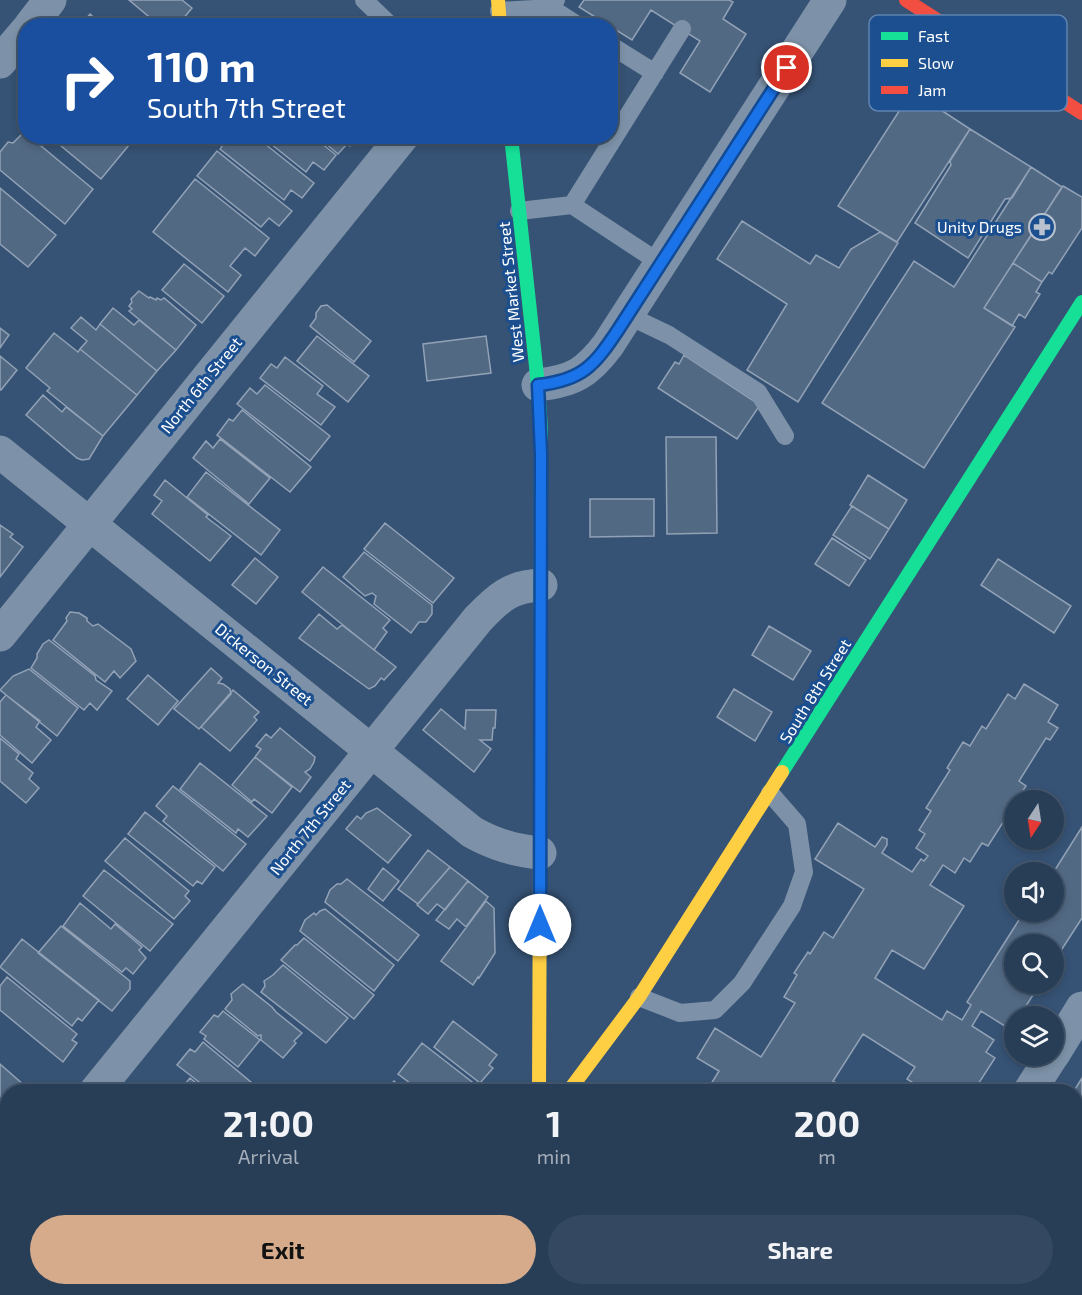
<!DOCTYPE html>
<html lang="en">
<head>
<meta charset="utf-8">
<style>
  :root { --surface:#283e57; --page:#344961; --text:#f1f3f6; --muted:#a5aeba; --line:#44576d; --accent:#d6ab8b }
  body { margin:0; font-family:"Exo 2",sans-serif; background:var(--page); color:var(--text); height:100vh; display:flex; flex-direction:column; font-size:22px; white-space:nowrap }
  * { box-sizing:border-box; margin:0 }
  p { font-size:20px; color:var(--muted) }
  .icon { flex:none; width:33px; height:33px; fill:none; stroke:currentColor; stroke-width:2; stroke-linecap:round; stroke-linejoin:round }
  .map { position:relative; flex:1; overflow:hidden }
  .panel { position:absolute; left:0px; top:1084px; width:1083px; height:212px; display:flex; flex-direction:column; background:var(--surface); border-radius:24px 24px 0 0; box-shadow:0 3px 9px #0003,0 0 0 2px var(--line) }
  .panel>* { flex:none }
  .hud { position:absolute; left:18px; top:18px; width:600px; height:126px; border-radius:24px; box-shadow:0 3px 9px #0003,0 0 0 2px var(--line); background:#1a4fa0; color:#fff; overflow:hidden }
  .needle { width:39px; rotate:192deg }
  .controls { position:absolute; left:1004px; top:790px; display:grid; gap:12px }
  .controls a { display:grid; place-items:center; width:60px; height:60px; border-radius:50%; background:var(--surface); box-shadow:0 3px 9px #0003,0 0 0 2px var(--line); font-size:30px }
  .pin { position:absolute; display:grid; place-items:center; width:51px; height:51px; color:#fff; margin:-26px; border:3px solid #fff; border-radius:50%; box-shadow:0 2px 6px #0007 }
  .me { position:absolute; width:66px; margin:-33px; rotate:0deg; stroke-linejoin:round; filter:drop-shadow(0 0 4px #0008) }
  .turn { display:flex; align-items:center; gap:21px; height:126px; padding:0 30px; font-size:27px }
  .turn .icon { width:78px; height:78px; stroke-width:2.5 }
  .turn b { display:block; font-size:42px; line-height:51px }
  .eta { display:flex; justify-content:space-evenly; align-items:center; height:102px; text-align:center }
  .eta b { font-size:36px; font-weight:700; line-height:42px }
  .button { display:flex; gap:12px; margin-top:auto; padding:12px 30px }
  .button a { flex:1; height:69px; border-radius:36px; background:var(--accent); color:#111; font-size:24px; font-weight:700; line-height:69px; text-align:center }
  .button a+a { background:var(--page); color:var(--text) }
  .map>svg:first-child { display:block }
  .building { fill:#526984; stroke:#92a2b6; stroke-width:1.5 }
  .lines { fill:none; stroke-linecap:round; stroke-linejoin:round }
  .lane { stroke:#7d92a8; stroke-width:18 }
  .street { stroke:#7d92a8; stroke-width:33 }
  .fast { stroke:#16e098; stroke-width:14 }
  .slow { stroke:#ffcf43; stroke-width:14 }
  .jam { stroke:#f24e42; stroke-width:14 }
  .route-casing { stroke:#114b97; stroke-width:15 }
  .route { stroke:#1a73e8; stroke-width:10 }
  .labels { text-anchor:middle; stroke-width:6; stroke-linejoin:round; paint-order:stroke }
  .poi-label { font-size:16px; fill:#fff; stroke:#1b4f8f; text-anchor:end }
  .street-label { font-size:16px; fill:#fff; stroke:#1b4f8f }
  .key { fill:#1b4f8f; stroke:#5f84b1; stroke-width:1.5 }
  .key-label { font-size:16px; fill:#fff }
</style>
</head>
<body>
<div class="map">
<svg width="1082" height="1295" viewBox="0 0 1082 1295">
  <rect width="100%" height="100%" fill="#365274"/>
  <path class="building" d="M 129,0 L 182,0 L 192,8 L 177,26 L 160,26 Z
    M 584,0 L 729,0 L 733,2 L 723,19 L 746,34 L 710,92 L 680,73 L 700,41 L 651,10 L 632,40 L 579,7 Z
    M 90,14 L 103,26 L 80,26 Z
    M 912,91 L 970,129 L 897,242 L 838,206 Z
    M 970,129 L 1031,167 L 1012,198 L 1005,199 L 968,258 L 915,223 L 951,165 L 950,161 Z
    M 24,132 L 26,136 L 29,136 L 93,189 L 65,224 L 0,170 L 0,152 L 8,142 L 13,143 Z
    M 49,136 L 118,136 L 129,145 L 101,179 Z
    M 229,136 L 255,136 L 314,183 L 302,198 L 291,190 L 284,200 L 220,149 Z
    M 261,136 L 312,136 L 336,155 L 324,170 L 313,162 L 306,172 Z
    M 317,136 L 358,136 L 350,146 L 347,144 L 338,154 Z
    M 217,151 L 292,211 L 279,226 L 269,218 L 261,227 L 197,176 Z
    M 1031,167 L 1062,187 L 984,308 L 1015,327 L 924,468 L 822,403 L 914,261 L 954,287 Z
    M 195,179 L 269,238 L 255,256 L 245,248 L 230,266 L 241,275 L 228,292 L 153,232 Z
    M 1063,186 L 1082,197 L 1082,228 L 1052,274 L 1049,272 L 1042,282 L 1013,263 L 1038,225 L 1042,227 L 1048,218 L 1044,215 Z
    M 0,188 L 56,235 L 28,267 L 0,244 Z
    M 742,221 L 810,264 L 816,255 L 839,268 L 851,249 L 880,232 L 898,243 L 798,402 L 747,370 L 787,304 L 717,259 Z
    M 1013,263 L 1042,282 L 1036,292 L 1040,294 L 1025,318 L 1019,314 L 1012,326 L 984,308 Z
    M 184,264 L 224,296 L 202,323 L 162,290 Z
    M 139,291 L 149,298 L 150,297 L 156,300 L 157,298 L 161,300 L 164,298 L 196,325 L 176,350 L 129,311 L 132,309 L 129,306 L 132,302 L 131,299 Z
    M 327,305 L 371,341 L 354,362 L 310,326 L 316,318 L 316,313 L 321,306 Z
    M 113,308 L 134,325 L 139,320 L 176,350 L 157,371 L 100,324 Z
    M 81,317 L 96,330 L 100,324 L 157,371 L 137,395 L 80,349 L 87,341 L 71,328 Z
    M 0,328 L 9,335 L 0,348 Z
    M 54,333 L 78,352 L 80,349 L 137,395 L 103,436 L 47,391 L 50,388 L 26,368 Z
    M 317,336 L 369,376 L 348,402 L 297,361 Z
    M 486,336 L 491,373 L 427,381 L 423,344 Z
    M 684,355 L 760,405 L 737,439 L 658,388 L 675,362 L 679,364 Z
    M 0,356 L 17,370 L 1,390 L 0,390 Z
    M 285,357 L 323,386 L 317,394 L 335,407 L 321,425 L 260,378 L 271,364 L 277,368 Z
    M 265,385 L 330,436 L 310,461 L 237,404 L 250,388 L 257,394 Z
    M 43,395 L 62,412 L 66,407 L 103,436 L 89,459 L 82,460 L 77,458 L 26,415 Z
    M 242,410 L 311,467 L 290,492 L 217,435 L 229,419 L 233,421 Z
    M 666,437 L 716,437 L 717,533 L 667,534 Z
    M 220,439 L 270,478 L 249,504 L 193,458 L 206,441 L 213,448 Z
    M 206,472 L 280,530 L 261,555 L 187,497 Z
    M 868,475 L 907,500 L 889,529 L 850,505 Z
    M 165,480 L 208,515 L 206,517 L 231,536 L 210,561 L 152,514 L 162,501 L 154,495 Z
    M 590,499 L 654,499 L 654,536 L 590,537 Z
    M 852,506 L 889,529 L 870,559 L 833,535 Z
    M 385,523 L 454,578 L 433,603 L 364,549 Z
    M 0,525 L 13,534 L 10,537 L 23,547 L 0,577 Z
    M 832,538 L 866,560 L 849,586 L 815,564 Z
    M 364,552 L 432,605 L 432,614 L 426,622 L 419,622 L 411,633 L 374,604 L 376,596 L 372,593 L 365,596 L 343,577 Z
    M 255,558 L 278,577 L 256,604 L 232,585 Z
    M 998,559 L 1071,606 L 1054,633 L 981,585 Z
    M 323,567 L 390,620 L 383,628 L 387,632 L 374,650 L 302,592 Z
    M 70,612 L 79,613 L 87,618 L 87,621 L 93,626 L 98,624 L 131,649 L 136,661 L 120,678 L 114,671 L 105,682 L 53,640 L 67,621 L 66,618 Z
    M 319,614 L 337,629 L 342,625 L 396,667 L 384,680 L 381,678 L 375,686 L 369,689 L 299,638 Z
    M 769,626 L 811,651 L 793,680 L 752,655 Z
    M 49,640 L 95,676 L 96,680 L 112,691 L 97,710 L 90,703 L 84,710 L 31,668 L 37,658 L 37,654 L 43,644 Z
    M 211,668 L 222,678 L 218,683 L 223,684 L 230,689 L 231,694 L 199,729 L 174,709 Z
    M 29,669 L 78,708 L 57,736 L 0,690 L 13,676 Z
    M 148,675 L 178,701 L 158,725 L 127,699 Z
    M 1024,684 L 1058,705 L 1048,722 L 1058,728 L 1050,740 L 1046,738 L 1019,781 L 1026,786 L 1016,801 L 1014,801 L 1014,805 L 988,846 L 982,843 L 970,862 L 964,858 L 955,873 L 943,865 L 930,885 L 964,906 L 924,969 L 892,950 L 875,978 L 942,1020 L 947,1011 L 962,1020 L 971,1005 L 967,1002 L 1024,912 L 1053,912 L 1053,873 L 1082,827 L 1082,918 L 1053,963 L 1053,945 L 1014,945 L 1014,984 L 1040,984 L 1019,1017 L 1014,1017 L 1014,1025 L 1011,1030 L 981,1011 L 972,1026 L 994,1040 L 986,1052 L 995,1058 L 973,1092 L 927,1092 L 907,1079 L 915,1067 L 863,1034 L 833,1081 L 846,1089 L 845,1092 L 706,1092 L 719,1071 L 697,1058 L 715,1028 L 761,1057 L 795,1003 L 784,997 L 797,975 L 794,973 L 808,952 L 810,954 L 824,932 L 833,938 L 864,889 L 815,859 L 838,823 L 875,847 L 882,837 L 887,839 L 887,845 L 882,853 L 912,872 L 921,859 L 924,861 L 928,856 L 916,848 L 925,834 L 919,830 L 931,811 L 926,808 L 950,770 L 947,768 L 963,742 L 970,746 L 982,726 L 986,729 L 1008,694 L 1015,699 Z
    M 734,689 L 772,712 L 755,741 L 717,717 Z
    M 233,690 L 259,712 L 254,717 L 257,720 L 230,751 L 201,727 Z
    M 6,695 L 40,721 L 36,727 L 51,740 L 32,763 L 0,735 L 0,702 Z
    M 441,709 L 465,729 L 466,710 L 496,710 L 495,728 L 493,728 L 492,740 L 480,740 L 491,749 L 474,772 L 423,730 Z
    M 280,728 L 315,757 L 314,762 L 310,769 L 305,772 L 311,777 L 300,792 L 255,757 L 261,749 L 256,746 L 266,734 L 271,738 Z
    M 0,738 L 19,754 L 16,759 L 33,773 L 29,779 L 39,788 L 26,803 L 0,781 Z
    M 255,757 L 292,787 L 272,813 L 254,799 L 252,802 L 232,785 Z
    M 200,763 L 267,816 L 248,837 L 238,829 L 236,833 L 180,789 Z
    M 173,786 L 246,844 L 223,871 L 163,821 L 167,816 L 156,806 Z
    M 377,808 L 411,835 L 388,863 L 346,829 L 357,816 L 361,819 L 366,813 Z
    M 145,812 L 215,867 L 202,884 L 197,881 L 193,886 L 128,834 Z
    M 125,838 L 189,891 L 185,896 L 190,901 L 174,919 L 105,861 Z
    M 428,850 L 450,867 L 418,904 L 398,889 Z
    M 450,867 L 468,881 L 445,910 L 437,904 L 428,914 L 417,905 Z
    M 383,868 L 399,881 L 383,901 L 368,889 Z
    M 104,870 L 173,924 L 150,951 L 83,896 Z
    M 347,879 L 419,935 L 398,961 L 325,902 L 330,890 L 337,884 L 341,884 Z
    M 468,881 L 488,897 L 466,927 L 457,919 L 449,929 L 436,920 Z
    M 486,901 L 494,908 L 495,953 L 479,978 L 478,977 L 473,985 L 441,961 Z
    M 80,903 L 111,929 L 115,924 L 142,947 L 139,950 L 146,958 L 133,974 L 126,968 L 122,972 L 63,926 Z
    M 325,909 L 394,965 L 374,991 L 300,931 L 305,920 L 314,913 L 316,915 L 320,911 Z
    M 61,926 L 130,981 L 130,989 L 112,1011 L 38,953 Z
    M 304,938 L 374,995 L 354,1019 L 281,960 L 295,945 L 297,945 Z
    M 22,939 L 99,1000 L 82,1021 L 78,1018 L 72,1026 L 0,967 Z
    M 283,965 L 348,1018 L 326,1043 L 261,992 L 265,986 L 264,981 L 273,975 Z
    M 7,977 L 77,1034 L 72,1040 L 77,1043 L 63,1062 L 0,1010 L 0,986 Z
    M 243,984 L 272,1007 L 276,1012 L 302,1033 L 294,1041 L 296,1043 L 283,1058 L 261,1040 L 261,1035 L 258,1036 L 225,1009 L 232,1000 L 231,994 Z
    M 223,1011 L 260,1040 L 238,1067 L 204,1039 L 206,1036 L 200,1032 L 214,1015 L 218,1017 Z
    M 453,1021 L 497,1055 L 489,1065 L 493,1068 L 480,1083 L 434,1047 Z
    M 203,1042 L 258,1088 L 255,1092 L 212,1092 L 177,1065 L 190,1049 L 195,1052 Z
    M 422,1043 L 485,1092 L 422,1092 L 398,1074 Z
    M 0,1064 L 32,1092 L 8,1092 L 7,1114 L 0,1107 Z
    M 190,1078 L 207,1092 L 173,1092 L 179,1085 L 185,1084 Z
    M 1082,1078 L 1082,1122 L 1076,1118 L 1076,1092 L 1069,1092 L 1070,1089 L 1074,1091 Z
    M 394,1081 L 407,1092 L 384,1092 Z
    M 0,1108 L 8,1114 L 8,1125 L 6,1127 L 0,1127 Z
    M 1076,1120 L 1082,1124 L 1082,1166 L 1076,1161 Z
    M 1076,1161 L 1082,1166 L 1082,1204 L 1076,1200 Z
    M 9,1288 L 21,1288 L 29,1295 L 4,1295 Z
    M 21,1288 L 65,1288 L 74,1295 L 29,1295 Z
    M 78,1288 L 94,1288 L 89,1295 Z
    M 252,1288 L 343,1288 L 344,1290 L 340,1295 L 260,1295 Z
    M 943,1288 L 983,1288 L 978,1295 L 941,1295 L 939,1294 Z
    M 999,1288 L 1023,1288 L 1022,1290 L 1024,1292 L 1022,1295 L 995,1295 Z
    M 1027,1288 L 1035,1288 L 1045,1295 L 1022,1295 Z"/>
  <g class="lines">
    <path class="lane" d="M 364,0 L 391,26
      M 551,8 L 579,26
      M 499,11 L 551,8 L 556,0
      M 610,45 L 655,73
      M 572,205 L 660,263
      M 519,211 L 572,205 L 682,29
      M 627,315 L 669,335 L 758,392 L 785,436
      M 639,997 L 680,1013 L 715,1010 L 742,983 L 792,906 L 804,872 L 797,824 L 770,793"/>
    <path class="street" d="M 30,26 L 50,0
      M 0,62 L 26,31
      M 538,385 C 573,381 587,373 608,345 L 830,0
      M 0,452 L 472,832 C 495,845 514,850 540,853
      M 0,635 L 403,136
      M 1053,1055 L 1082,1008
      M 95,1092 L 478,619 C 498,598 511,586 541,585
      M 1029,1092 L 1052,1056
      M 0,1209 L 8,1199
      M 786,1288 L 796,1295
      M 902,1295 L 906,1288"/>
    <path class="fast" d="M 511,136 L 538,385 L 541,429 L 540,847
      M 782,772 L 1082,302
      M 538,1288 L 538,1295
      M 402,1295 L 407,1288"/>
    <path class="slow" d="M 498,0 L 500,26
      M 539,1092 L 540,847
      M 568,1092 L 639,997 L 782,772"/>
    <path class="jam" d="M 906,0 L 1082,113"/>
  </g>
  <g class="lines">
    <defs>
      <path id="route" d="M 540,925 L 541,454 L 538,385 C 582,380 594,366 618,330 L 787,68"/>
    </defs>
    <use href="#route" class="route-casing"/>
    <use href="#route" class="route"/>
  </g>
  <defs>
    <symbol id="pharmacy-ring" viewBox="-11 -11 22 22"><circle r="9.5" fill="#1b4f8f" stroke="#b9c2ce" stroke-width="1.5"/><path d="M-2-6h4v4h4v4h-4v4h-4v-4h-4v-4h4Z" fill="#b9c2ce"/></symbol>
  </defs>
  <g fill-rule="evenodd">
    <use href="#pharmacy-ring" x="1027" y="212" width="30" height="30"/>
  </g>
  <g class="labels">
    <g class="poi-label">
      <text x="1022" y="233">Unity Drugs</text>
    </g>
    <g class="street-label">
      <text transform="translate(511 292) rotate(-96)" y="6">West Market Street</text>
      <text transform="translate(201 385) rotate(-51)" y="6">North 6th Street</text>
      <text transform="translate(264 664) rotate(39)" y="6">Dickerson Street</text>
      <text transform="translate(815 691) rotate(-58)" y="6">South 8th Street</text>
      <text transform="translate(310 827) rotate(-51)" y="6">North 7th Street</text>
    </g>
  </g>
  <rect x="869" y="15" width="198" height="96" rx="9" class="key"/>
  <rect x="881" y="32" width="27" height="8" fill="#16e098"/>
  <rect x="881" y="59" width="27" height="8" fill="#ffcf43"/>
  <rect x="881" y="86" width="27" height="8" fill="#f24e42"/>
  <g class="key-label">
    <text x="918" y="42">Fast</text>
    <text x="918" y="69">Slow</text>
    <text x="918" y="96">Jam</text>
  </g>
</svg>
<div class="controls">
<a><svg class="needle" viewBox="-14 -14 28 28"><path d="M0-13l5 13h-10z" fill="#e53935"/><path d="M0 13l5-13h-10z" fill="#a5aeba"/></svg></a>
<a><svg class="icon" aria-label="sound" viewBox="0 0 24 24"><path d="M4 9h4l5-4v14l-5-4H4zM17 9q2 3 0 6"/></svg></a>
<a><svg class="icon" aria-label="search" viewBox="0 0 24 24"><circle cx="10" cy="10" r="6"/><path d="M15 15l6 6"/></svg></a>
<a><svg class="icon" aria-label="layers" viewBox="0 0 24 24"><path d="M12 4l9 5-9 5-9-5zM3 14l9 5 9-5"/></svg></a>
</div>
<div class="pin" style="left:787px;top:68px;background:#d93025"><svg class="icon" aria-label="arrive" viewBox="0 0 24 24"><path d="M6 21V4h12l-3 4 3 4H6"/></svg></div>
<svg class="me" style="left:540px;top:925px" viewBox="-20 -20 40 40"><circle r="19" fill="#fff"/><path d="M0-13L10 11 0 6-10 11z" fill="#1a73e8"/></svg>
<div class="hud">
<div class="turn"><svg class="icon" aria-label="right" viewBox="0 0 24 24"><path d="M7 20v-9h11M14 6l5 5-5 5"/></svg><div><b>110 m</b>South 7th Street</div></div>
</div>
<section class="panel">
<div class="eta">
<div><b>21:00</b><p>Arrival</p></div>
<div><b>1</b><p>min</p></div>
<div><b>200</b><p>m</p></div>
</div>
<div class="button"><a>Exit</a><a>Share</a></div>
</section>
</div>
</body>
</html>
